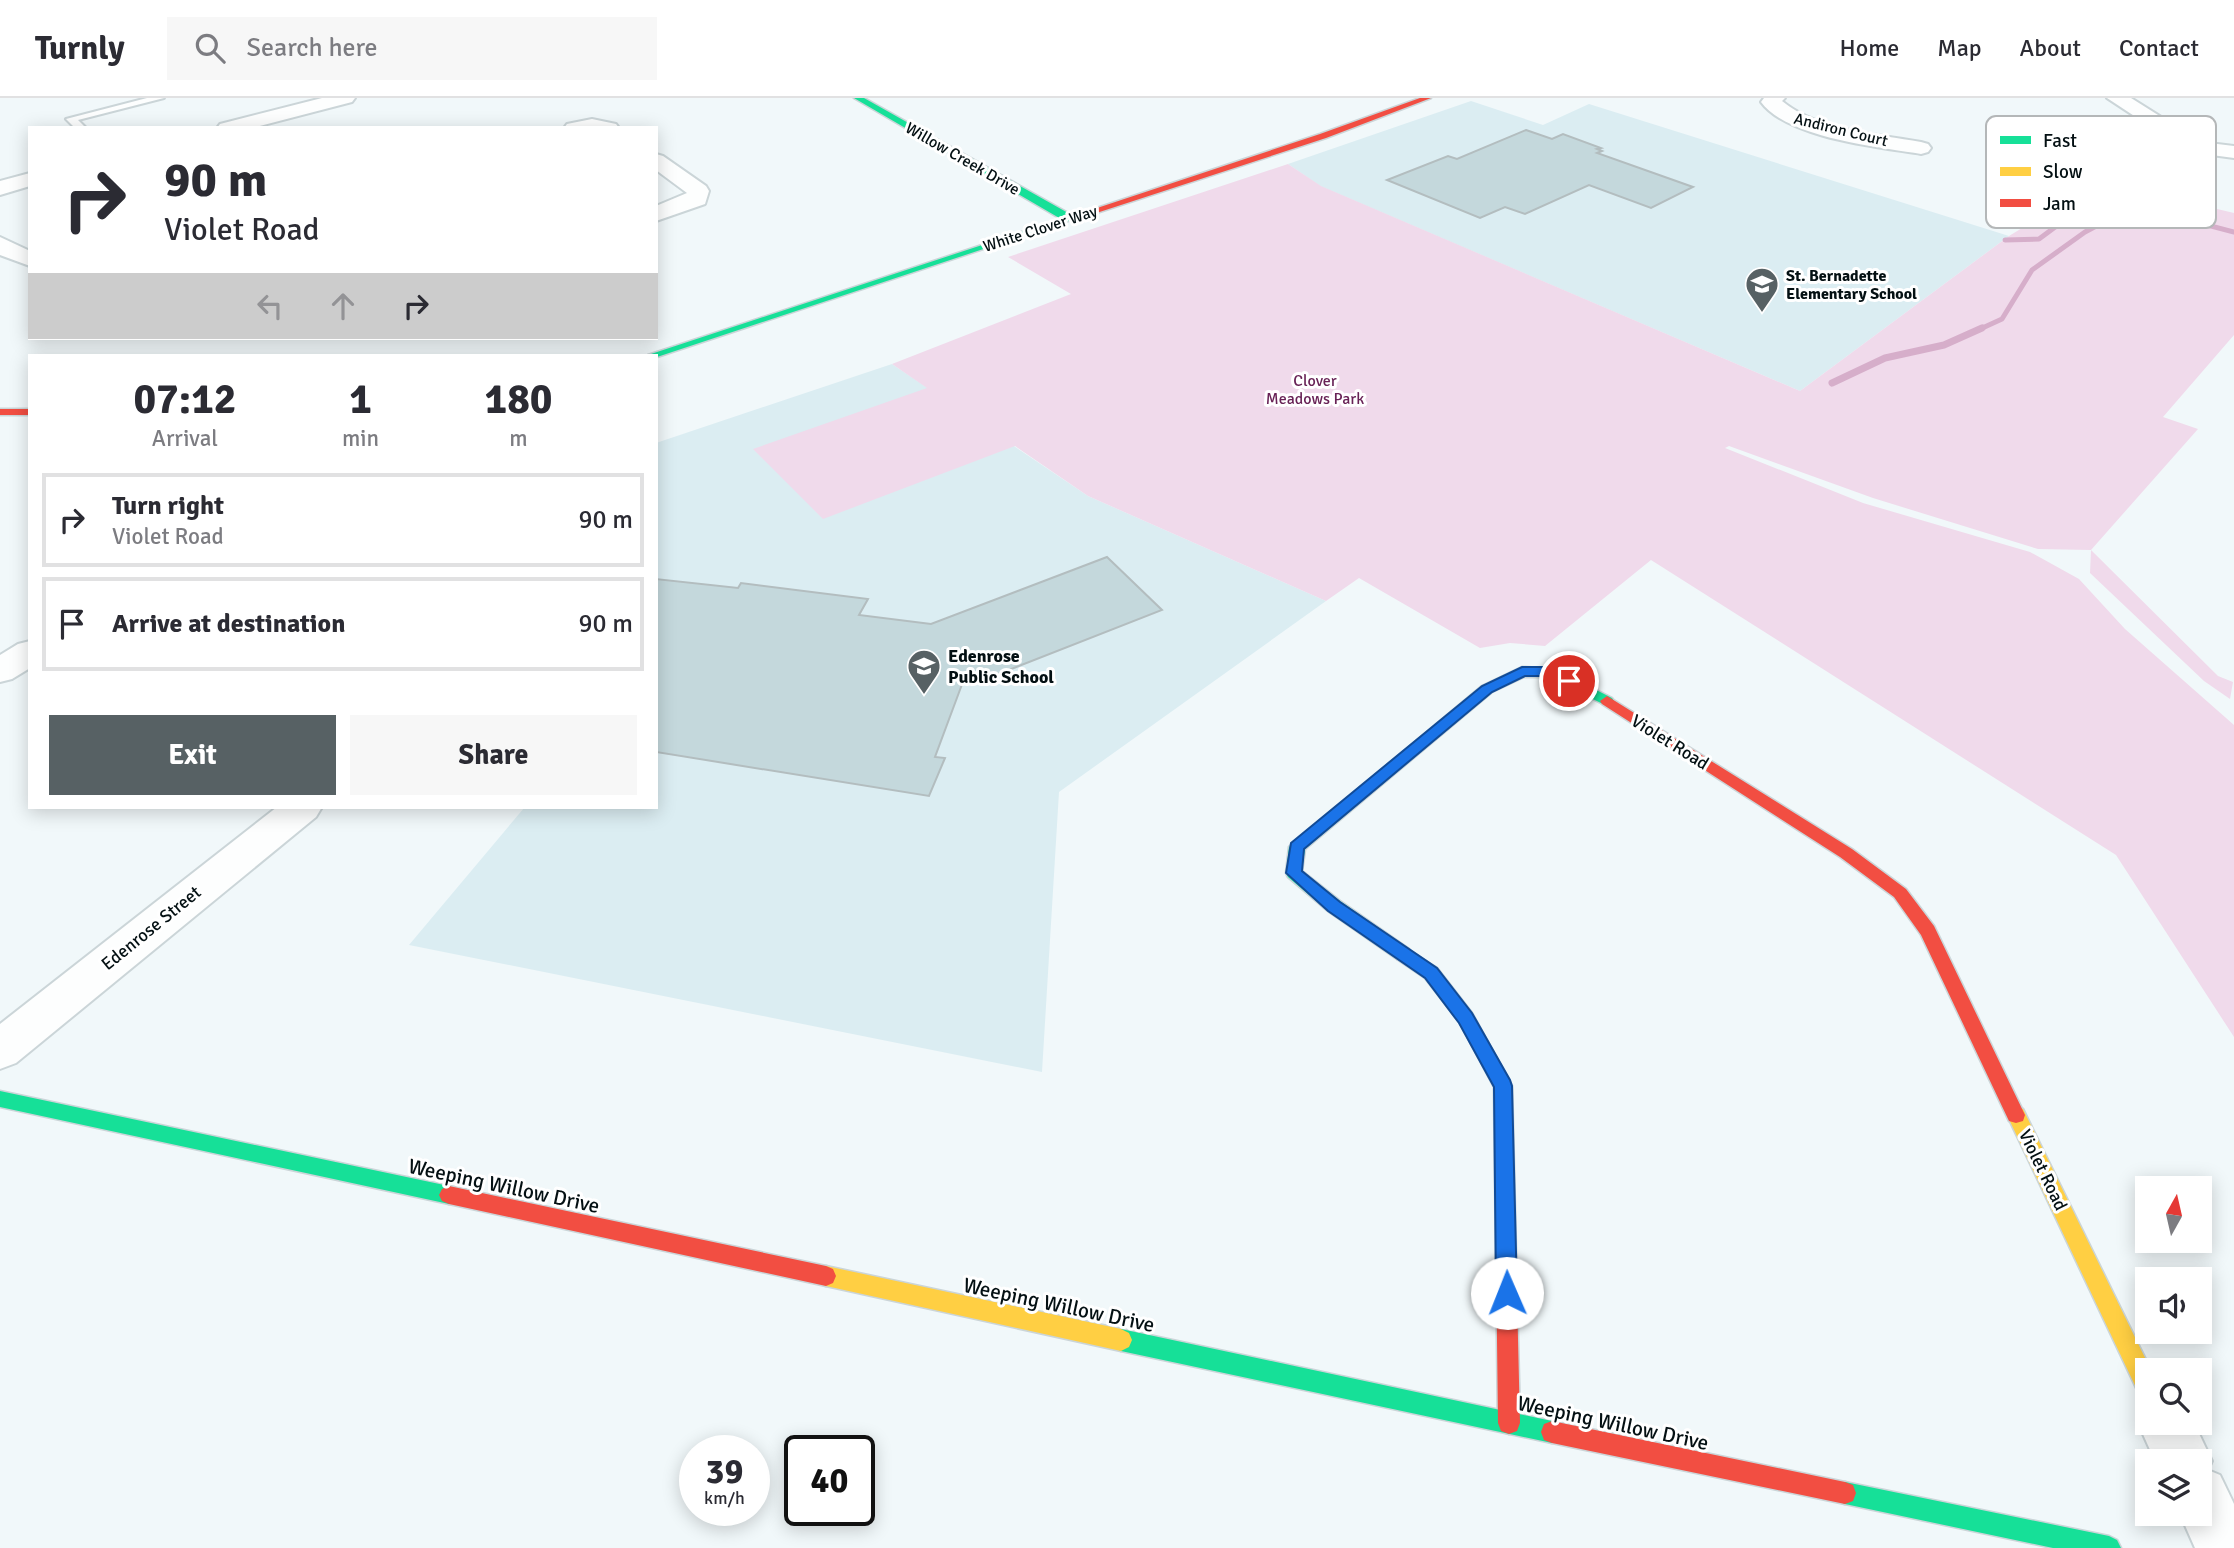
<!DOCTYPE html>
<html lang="en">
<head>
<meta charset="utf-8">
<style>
  :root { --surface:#fff; --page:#f7f7f7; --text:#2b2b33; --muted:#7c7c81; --line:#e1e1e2; --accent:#576164 }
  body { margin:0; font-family:Signika,sans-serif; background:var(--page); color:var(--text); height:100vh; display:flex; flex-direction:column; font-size:26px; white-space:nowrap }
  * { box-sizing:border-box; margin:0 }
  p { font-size:23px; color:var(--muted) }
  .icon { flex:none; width:38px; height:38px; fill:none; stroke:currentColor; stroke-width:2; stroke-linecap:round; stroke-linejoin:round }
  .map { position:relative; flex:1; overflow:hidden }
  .sheet { position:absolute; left:28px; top:256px; width:630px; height:455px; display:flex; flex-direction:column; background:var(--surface); border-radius:0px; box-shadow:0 4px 18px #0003 }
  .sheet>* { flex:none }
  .banner { position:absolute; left:28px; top:28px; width:630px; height:214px; border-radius:0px; box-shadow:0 4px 18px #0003; background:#fff; color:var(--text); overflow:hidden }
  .needle { width:46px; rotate:8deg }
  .buttons { position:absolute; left:2135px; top:1078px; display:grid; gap:14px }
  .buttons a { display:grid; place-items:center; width:77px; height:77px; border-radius:0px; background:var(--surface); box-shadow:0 4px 18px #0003; font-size:35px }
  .speed { position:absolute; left:679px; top:1337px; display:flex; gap:14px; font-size:35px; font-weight:700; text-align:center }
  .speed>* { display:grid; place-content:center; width:91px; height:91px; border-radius:50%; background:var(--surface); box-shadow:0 4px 18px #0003; line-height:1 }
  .speed small { font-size:18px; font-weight:400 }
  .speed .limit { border:4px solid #111; border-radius:10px; background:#fff; color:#111 }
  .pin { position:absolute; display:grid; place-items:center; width:60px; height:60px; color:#fff; margin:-30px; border:4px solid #fff; border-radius:50%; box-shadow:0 2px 7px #0007 }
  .me { position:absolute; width:77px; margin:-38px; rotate:359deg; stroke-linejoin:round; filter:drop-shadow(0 0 5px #0008) }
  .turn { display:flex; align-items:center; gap:24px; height:147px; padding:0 21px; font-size:32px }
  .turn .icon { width:91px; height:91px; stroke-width:2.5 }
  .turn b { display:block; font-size:49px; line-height:60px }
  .lanes { display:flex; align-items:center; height:66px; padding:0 21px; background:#0003; justify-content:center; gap:35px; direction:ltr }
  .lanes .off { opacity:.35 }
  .eta { display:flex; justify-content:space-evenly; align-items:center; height:119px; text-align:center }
  .eta b { font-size:42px; font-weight:700; line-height:49px }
  .action { display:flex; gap:14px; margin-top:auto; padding:14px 21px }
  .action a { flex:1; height:80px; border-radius:0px; background:var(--accent); color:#fff; font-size:28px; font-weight:700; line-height:80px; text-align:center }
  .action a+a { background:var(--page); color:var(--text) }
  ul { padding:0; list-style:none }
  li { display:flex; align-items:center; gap:21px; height:94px; margin:0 14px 10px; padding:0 7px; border:4px solid var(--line); border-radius:0px }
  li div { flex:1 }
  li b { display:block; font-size:26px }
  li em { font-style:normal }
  header { display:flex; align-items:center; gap:42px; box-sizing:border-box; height:98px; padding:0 35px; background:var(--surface); border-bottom:2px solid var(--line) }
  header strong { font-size:33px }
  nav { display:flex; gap:38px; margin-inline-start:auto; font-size:24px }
  .search { width:490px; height:63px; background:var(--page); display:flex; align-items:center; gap:18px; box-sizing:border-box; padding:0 24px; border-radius:0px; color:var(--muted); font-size:26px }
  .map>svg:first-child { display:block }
  .built { fill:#dbedf2 }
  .green { fill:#f0daeb }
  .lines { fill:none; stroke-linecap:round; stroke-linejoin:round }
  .stream-far1 { stroke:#d6aeca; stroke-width:5 }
  .stream { stroke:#d6aeca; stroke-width:7 }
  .building { fill:#c4d8dc; stroke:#b3bdbf; stroke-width:2 }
  .lane-casing { stroke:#cbd5d8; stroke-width:4 }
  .street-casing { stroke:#cbd5d8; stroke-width:4 }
  .fast-casing { stroke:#cbd5d8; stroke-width:3 }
  .slow-casing { stroke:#cbd5d8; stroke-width:3 }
  .jam-casing { stroke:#cbd5d8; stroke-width:3 }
  .lane { fill:#fdfefe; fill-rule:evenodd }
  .street { fill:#fdfefe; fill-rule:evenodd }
  .fast { fill:#16e098; fill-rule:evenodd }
  .slow { fill:#ffcf43; fill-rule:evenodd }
  .jam { fill:#f24e42; fill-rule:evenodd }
  .route { fill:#1a73e8; stroke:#114b97; stroke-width:2 }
  .labels { text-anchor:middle; stroke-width:6; stroke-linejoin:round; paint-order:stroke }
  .far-street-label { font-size:16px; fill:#041013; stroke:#fff }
  .far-poi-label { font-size:16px; font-weight:bold; fill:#041013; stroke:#fff; text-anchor:start }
  .far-park-label { font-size:16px; fill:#682256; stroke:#fff }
  .poi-label { font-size:18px; font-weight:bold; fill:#041013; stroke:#fff; text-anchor:start }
  .street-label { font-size:18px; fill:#041013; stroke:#fff }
  .near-street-label { font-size:21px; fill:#041013; stroke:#fff }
  .key { fill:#fff; stroke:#b4b7b8; stroke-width:2 }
  .key-label { font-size:19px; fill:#041013 }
</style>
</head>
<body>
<header>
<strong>Turnly</strong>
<div class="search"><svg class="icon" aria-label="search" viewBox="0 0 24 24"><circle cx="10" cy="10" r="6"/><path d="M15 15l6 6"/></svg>Search here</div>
<nav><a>Home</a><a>Map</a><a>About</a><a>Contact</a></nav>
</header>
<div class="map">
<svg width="2234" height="1450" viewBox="0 0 2234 1450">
  <rect width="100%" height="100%" fill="#f1f8fa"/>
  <path class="built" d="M 1471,3 L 1543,27 L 1589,6 L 2009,138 L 1800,293 L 1320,88 L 1288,66 Z
    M 892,266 L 1088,398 L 1326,503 L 1059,694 L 1042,974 L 409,847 L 524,710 L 522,709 L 656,709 L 656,345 Z"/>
  <path class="green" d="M 1288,66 L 1321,88 L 1800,293 L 2009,138 L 2099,83 L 2234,115 L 2234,237 L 2163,319 L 2198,331 L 2091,452 L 2218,578 L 2233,584 L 2230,601 L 2204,583 L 2090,475 L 2091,452 L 2038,451 L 1873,400 L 1729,348 L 1725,350 L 1863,405 L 2030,454 L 2079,481 L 2125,531 L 2234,627 L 2234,939 L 2116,757 L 1651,462 L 1545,548 L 1510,545 L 1480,550 L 1359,480 L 1326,503 L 1088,398 L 1015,348 L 823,421 L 753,351 L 927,290 L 892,266 L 1071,196 L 1008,159 Z"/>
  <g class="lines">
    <path class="stream-far1" d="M 2005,142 L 2039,141 L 2093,101 L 2116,103 L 2234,134
      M 1978,232 L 2002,221 L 2032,172 L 2085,134 L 2117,117 L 2164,115"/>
    <path class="stream" d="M 1832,285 L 1885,260 L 1944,247 L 1982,230"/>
  </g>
  <path class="building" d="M 1526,32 L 1552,41 L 1563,36 L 1601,50 L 1597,51 L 1602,53 L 1597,55 L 1693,89 L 1651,110 L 1589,87 L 1525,116 L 1505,109 L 1480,120 L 1387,82 L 1448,58 L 1457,61 Z
    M 1107,459 L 1162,512 L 983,582 L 964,581 L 935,659 L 945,660 L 929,698 L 656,654 L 656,481 L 738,490 L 741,485 L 868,501 L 859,517 L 931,526 Z"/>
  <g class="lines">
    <defs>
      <path id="lane" d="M 147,0 L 164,0 L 78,22 L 86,30 L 75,30 L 66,21 Z"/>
      <path id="street" d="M 322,0 L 355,0 L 352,4 L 252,30 L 217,30 L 220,26 Z
        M 1764,0 L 1785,0 L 1782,3 C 1818,33 1877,36 1921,44 L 1928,46 L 1931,50 L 1928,54 L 1921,56 C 1879,49 1787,40 1761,4 Z
        M 2107,0 L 2131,0 L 2201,44 L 2234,48 L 2234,60 L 2189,54 Z
        M 592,21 L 616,26 L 619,30 L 564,30 L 567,26 Z
        M 656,56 L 663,58 L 706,88 L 709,93 L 705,106 L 656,123 L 656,108 L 687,95 L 656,72 Z
        M 30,75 L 30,88 L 0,97 L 0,83 Z
        M 0,139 L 30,153 L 30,168 L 0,157 Z
        M 30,543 L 30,570 L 12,581 L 0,584 L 0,557 L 18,546 Z
        M 277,709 L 322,709 L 316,719 L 16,965 L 0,971 L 0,926 Z
        M 2147,1305 L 2147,1325 L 2194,1325 L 2212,1363 L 2208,1372 L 2220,1377 L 2234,1406 L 2234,1450 L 2195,1450 L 2180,1416 L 2200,1416 L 2200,1363 L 2155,1363 L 2138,1325 Z"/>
      <path id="fast" d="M 854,0 L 864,0 L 1077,120 L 657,259 L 648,257 L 1061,121 Z
        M 1522,569 L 1555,571 L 1612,600 L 1614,603 L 1607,608 L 1548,579 L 1524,579 L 1492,594 L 1305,751 L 1302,773 L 1340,803 L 1409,851 L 1412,856 L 1409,861 L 1403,863 L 1397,861 L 1328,813 L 1288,779 L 1286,775 L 1289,749 L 1482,588 Z
        M 0,993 L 449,1088 L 456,1091 L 459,1097 L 456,1103 L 449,1106 L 0,1009 Z
        M 1121,1231 L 1552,1323 L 1560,1326 L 1563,1334 L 1560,1342 L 1552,1345 L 1121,1253 L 1113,1249 L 1110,1242 L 1113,1235 Z
        M 1845,1384 L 2109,1438 L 2117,1442 L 2121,1450 L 2053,1450 L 1845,1406 L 1837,1403 L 1834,1395 L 1837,1387 Z"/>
      <path id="slow" d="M 2016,1009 L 2023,1011 L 2151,1272 L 2147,1272 L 2147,1299 L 2139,1296 L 2007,1017 L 2009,1011 Z
        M 826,1168 L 1121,1231 L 1129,1235 L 1132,1242 L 1129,1249 L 1121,1253 L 826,1188 L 819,1185 L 816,1178 L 819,1171 Z"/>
      <path id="jam" d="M 1420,0 L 1431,0 L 1326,40 L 1075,122 L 1067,120 L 1320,36 Z
        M 0,311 L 30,311 L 30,317 L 0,317 Z
        M 1607,598 L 1852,751 L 1906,791 L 1934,828 L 2025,1017 L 2023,1023 L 2016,1025 L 2009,1023 L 1921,837 L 1894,799 L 1840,759 L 1602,606 L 1600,603 Z
        M 1403,849 L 1437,870 L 1472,915 L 1512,988 L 1520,1325 L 1517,1333 L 1509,1336 L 1501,1333 L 1498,1325 L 1494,989 L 1460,925 L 1425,880 L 1397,861 L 1394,856 L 1397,851 Z
        M 449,1088 L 826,1168 L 833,1171 L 836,1178 L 833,1185 L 826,1188 L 449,1106 L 442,1103 L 439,1097 L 442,1091 Z
        M 1552,1323 L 1845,1384 L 1853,1387 L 1856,1395 L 1853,1403 L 1845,1406 L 1552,1345 L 1544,1342 L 1541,1334 L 1544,1326 Z"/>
    </defs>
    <use href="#lane" class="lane-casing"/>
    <use href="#street" class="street-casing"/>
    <use href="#fast" class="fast-casing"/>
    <use href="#slow" class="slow-casing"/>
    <use href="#jam" class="jam-casing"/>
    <use href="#lane" class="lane"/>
    <use href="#street" class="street"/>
    <use href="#fast" class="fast"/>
    <use href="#slow" class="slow"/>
    <use href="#jam" class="jam"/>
  </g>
  <path class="route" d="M 1522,569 L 1550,569 L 1576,583 L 1569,588 L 1547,578 L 1525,578 L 1492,594 L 1304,751 L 1302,773 L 1340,804 L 1437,870 L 1472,915 L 1510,982 L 1512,988 L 1517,1195 L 1514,1202 L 1507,1205 L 1499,1202 L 1496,1195 L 1494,989 L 1459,925 L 1425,880 L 1328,813 L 1286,775 L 1291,745 L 1482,588 Z"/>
  <defs>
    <symbol id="school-pin" viewBox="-11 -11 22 30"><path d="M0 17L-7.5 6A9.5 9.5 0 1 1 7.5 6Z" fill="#576164" stroke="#fff"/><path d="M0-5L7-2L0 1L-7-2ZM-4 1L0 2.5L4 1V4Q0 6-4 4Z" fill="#fff"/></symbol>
  </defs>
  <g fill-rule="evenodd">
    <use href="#school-pin" x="1743" y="167" width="38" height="52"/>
    <use href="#school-pin" x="905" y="549" width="38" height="52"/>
  </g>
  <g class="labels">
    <g class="far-street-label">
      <text transform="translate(1841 31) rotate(14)" y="6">Andiron Court</text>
      <text transform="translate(963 60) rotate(30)" y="6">Willow Creek Drive</text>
      <text transform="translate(1040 130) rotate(-18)" y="6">White Clover Way</text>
    </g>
    <g class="far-poi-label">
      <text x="1786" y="183">St. Bernadette<tspan x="1786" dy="18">Elementary School</tspan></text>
    </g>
    <g class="far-park-label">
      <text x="1315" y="288">Clover<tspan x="1315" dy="18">Meadows Park</tspan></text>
    </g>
    <g class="poi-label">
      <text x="948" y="564">Edenrose<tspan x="948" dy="21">Public School</tspan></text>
    </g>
    <g class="street-label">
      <text transform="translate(1670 644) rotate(32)" y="6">Violet Road</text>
      <text transform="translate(151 830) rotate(-39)" y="6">Edenrose Street</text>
      <text transform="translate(2043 1072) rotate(64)" y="6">Violet Road</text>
    </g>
    <g class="near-street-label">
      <text transform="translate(504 1088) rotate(12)" y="7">Weeping Willow Drive</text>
      <text transform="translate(1059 1207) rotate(12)" y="7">Weeping Willow Drive</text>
      <text transform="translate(1613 1325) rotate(12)" y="7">Weeping Willow Drive</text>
    </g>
  </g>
  <rect x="1986" y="18" width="230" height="112" rx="10" class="key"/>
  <rect x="2000" y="38" width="31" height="8" fill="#16e098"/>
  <rect x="2000" y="69" width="31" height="9" fill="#ffcf43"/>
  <rect x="2000" y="101" width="31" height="8" fill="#f24e42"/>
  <g class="key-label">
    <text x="2043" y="49">Fast</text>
    <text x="2043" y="80">Slow</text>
    <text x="2043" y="112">Jam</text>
  </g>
</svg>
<div class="buttons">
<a><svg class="needle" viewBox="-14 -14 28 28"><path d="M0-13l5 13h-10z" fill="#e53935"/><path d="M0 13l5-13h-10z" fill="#7c7c81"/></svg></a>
<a><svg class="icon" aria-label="sound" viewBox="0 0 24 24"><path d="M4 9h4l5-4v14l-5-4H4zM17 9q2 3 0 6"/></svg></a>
<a><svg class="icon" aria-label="search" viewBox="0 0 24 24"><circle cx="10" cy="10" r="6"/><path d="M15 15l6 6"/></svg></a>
<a><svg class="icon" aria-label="layers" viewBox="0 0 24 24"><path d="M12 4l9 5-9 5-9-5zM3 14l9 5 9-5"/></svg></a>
</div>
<div class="speed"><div>39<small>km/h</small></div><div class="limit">40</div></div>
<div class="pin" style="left:1569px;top:583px;background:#d93025"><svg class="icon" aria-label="arrive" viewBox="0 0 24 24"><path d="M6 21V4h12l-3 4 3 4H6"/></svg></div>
<svg class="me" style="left:1507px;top:1195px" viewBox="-20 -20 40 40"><circle r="19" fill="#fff"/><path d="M0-13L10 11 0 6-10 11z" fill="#1a73e8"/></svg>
<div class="banner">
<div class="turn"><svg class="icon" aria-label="right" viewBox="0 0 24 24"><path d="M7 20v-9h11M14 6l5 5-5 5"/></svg><div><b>90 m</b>Violet Road</div></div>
<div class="lanes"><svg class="icon off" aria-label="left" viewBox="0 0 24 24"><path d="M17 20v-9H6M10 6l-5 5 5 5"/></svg><svg class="icon off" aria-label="ahead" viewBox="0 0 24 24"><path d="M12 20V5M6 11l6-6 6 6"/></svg><svg class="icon" aria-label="right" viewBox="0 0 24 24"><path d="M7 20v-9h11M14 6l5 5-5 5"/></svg></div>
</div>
<section class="sheet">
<div class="eta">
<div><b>07:12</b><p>Arrival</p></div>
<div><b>1</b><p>min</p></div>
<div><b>180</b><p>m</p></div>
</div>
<ul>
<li><svg class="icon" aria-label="right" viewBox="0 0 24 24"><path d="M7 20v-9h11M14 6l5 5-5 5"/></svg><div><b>Turn right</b><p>Violet Road</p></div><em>90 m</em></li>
<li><svg class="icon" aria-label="arrive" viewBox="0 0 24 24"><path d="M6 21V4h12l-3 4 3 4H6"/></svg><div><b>Arrive at destination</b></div><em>90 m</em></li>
</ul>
<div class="action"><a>Exit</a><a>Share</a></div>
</section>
</div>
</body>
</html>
